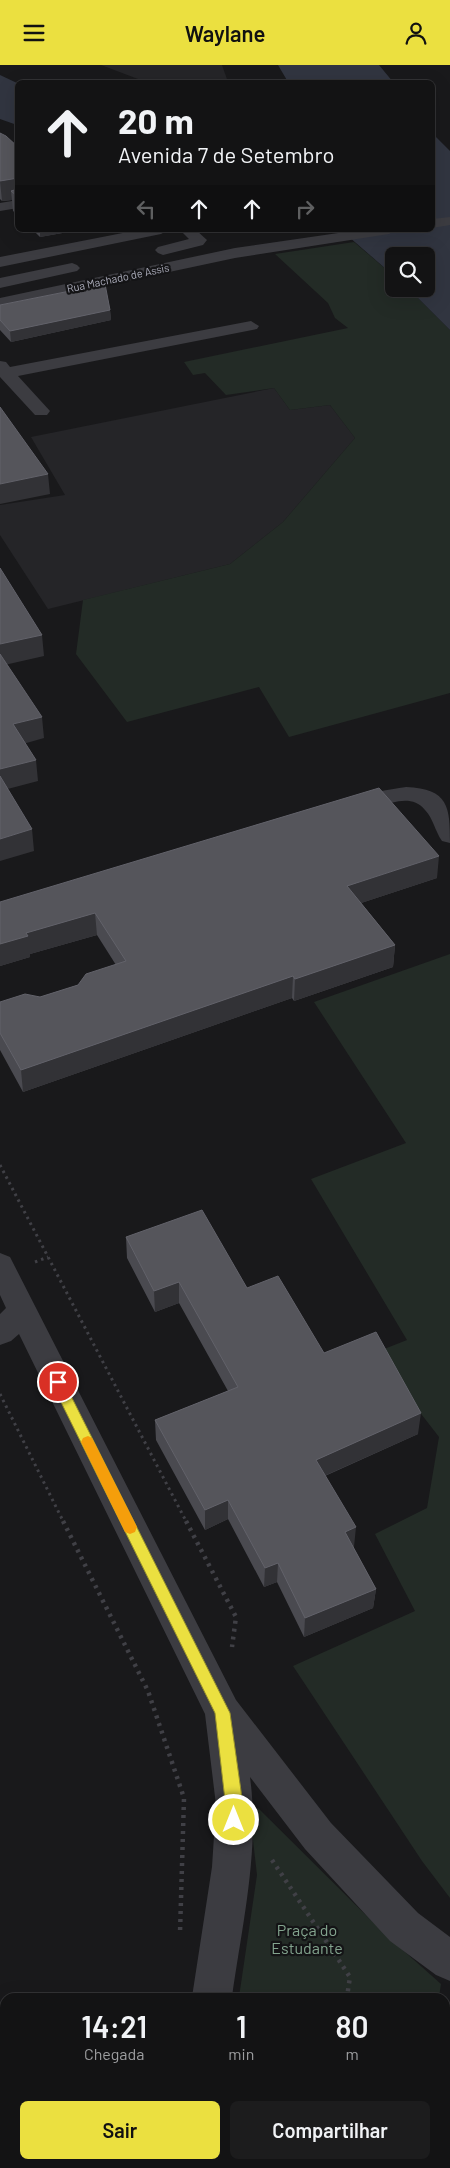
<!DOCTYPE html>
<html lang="pt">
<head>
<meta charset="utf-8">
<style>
  :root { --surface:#131314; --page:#1c1c1d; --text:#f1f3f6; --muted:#9d9ea0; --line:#323234; --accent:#ebe040 }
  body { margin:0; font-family:Barlow,sans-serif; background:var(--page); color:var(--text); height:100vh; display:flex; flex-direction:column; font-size:19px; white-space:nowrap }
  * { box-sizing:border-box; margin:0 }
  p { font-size:16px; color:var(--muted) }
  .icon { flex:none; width:28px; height:28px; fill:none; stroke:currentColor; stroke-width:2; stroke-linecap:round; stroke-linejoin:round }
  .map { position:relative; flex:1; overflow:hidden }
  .sheet { position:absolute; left:0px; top:1928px; width:450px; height:176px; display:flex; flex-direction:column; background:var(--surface); border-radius:15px 15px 0 0; box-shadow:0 5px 20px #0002,0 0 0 1px var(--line) }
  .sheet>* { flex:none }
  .hud { position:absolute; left:15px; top:15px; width:420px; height:152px; border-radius:8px; box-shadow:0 5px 20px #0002,0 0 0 1px var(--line); background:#131314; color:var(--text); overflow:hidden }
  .tools { position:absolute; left:385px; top:182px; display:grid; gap:10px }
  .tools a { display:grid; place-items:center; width:50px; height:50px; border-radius:8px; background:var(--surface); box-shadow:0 5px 20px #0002,0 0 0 1px var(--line); font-size:25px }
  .pin { position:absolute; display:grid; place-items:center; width:42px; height:42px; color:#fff; margin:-21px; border:2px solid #fff; border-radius:50%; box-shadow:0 1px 5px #0007 }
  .me { position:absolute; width:55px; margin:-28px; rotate:0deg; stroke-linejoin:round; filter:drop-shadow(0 0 4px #0008) }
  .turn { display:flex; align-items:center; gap:18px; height:105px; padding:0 20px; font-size:22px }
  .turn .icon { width:65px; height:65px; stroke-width:2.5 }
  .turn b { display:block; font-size:35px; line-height:42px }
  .lanes { display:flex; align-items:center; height:48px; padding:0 20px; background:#0003; justify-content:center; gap:25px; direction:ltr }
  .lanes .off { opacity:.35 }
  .eta { display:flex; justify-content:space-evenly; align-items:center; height:85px; text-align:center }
  .eta b { font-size:30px; font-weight:600; line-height:35px }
  .button { display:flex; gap:10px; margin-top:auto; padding:10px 20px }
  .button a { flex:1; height:58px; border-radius:8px; background:var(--accent); color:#111; font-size:20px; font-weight:600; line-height:58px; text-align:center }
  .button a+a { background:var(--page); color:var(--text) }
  header { display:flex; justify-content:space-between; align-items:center; height:65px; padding:0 20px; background:var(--accent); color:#111; font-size:22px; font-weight:600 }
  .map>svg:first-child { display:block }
  .built { fill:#252528 }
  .green { fill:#232b26 }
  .water { fill:#313540 }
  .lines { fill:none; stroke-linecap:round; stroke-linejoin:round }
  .path-far1 { stroke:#404046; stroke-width:3; stroke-dasharray:2.5 4; stroke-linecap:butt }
  .path { stroke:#404046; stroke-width:4.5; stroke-dasharray:3 5; stroke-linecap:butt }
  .minor { fill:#3c3c41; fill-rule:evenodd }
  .wall { fill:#4a4a50 }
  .shaded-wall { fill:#323236 }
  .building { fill:#55555b; stroke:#62626a }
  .route { fill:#ebe040; stroke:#99922a }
  .slow { fill:#f59e0b }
  .labels { text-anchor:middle; stroke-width:4.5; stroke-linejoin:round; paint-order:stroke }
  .far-street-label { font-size:11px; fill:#abacba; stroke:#141416 }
  .near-park-label { font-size:16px; fill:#83a48e; stroke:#141416 }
</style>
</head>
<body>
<header><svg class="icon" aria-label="menu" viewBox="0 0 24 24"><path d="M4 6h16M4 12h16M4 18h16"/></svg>Waylane<svg class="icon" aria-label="person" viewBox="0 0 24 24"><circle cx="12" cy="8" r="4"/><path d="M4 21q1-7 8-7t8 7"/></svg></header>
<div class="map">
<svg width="450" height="2103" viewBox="0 0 450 2103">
  <rect width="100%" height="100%" fill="#19191b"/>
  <path class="built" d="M 101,0 L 222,0 L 228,17 L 146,17 Z
    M 274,323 L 290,345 L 330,340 L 355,373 L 283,457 L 230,499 L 48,544 L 0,470 L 0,440 L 65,430 L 31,372 Z
    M 0,1996 L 5,1996 L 5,2099 L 141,2099 L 140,2103 L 0,2103 Z"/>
  <path class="green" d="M 354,177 L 394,211 L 394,224 L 409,224 L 450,265 L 450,628 L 289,672 L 259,622 L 127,657 L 76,589 L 83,535 L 230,499 L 283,457 L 355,373 L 330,340 L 290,345 L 274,323 L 226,330 L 205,308 L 193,310 L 184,297 L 348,263 L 335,253 L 328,238 L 275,189 Z
    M 450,889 L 450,1833 L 422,1796 L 293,1601 L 415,1546 L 375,1469 L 427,1443 L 439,1372 L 374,1288 L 407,1275 L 311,1114 L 406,1078 L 314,937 Z
    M 258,1743 L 387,1871 L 441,1919 L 439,1932 L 239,1932 L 257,1810 L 250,1749 Z
    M 214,2099 L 417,2099 L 416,2103 L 213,2103 Z"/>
  <path class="water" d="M 278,0 L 379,0 L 393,17 L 288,17 Z
    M 0,10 L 17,18 L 17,60 L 0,54 Z
    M 433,69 L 450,86 L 450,265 L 409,224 L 426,224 L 426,191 L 394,191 L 394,211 L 341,165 L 432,165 Z"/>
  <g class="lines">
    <path class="path-far1" d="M 0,1100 L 187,1458
      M 35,1197 L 48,1192
      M 0,1329 L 64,1458"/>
    <path class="path" d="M 63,1456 L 148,1626 L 184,1733 L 180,1868
      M 186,1456 L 236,1552 L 232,1582
      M 272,1795 L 350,1912 L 347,1932
      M 138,2103 L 139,2099
      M 323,2103 L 324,2099"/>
    <path class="minor" d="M 18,135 L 18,143 L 0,146 L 0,138 Z
      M 450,152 L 450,160 L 432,163 L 432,154 Z
      M 138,165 L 168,165 L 161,169 L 0,202 L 0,192 Z
      M 180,165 L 196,165 L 207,175 L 203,180 L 163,190 L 158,188 L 155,185 L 158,182 L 189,174 Z
      M 359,165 L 396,165 L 389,169 L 235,193 L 0,243 L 0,233 L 235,183 Z
      M 72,198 L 77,200 L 80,203 L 77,206 L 0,223 L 0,213 Z
      M 251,256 L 259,261 L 257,264 L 18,311 L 50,346 L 47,350 L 35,350 L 0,312 L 0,296 L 6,297 L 10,302 Z
      M 406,722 C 449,724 450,742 450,778 L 442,776 C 435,766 433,753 425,745 C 404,720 368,755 343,748 L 339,743 C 348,731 391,724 406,722 Z
      M 0,1188 L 10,1192 L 236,1635 L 331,1758 L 418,1848 L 450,1872 L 450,1916 L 436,1910 L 390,1876 L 305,1784 L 250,1712 C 260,1784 242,1860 232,1932 L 192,1932 L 212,1802 L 216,1740 L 205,1649 L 19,1269 L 11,1276 L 0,1280 L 0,1249 L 6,1243 L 0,1230 Z
      M 168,2099 L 210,2099 L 210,2103 L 168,2103 Z"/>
  </g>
  <path class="wall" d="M 0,68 L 18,82 L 18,150 L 13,146 L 12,135 L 2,136 L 0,134 Z
    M 33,165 L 79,165 L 40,172 Z
    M 0,240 L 110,245 L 111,255 L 11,277 L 0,265 Z
    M 437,813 L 361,838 L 395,880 L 393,902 L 294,936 L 292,933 L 23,1027 L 0,985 L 0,937 L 40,932 L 78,920 L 116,900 L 97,870 L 30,889 L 30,892 L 0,901 L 0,837 Z
    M 126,1172 L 247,1223 L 324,1288 L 418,1369 L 325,1411 L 354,1482 L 353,1482 L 376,1524 L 373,1543 L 304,1572 L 277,1517 L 264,1522 L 228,1454 L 205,1465 L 156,1375 L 155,1355 L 228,1326 L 179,1238 L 155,1247 L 127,1193 Z"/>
  <path class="shaded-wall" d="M 18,113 L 18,132 L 11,126 L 12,135 L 2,136 L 0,116 Z
    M 40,165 L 79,165 L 40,172 Z
    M 110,245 L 111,255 L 11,277 L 10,266 Z
    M 48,409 L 50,429 L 0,439 L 0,419 Z
    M 42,570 L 44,591 L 0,601 L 0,579 Z
    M 42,652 L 44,673 L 16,681 L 13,659 Z
    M 36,695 L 38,716 L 0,726 L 0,704 Z
    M 32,764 L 34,786 L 0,796 L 0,774 Z
    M 439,791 L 437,813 L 346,843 L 347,821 Z
    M 95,848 L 97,870 L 30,889 L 30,892 L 0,901 L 0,879 L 26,868 Z
    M 395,880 L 393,902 L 294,936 L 295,914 Z
    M 293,911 L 292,933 L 23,1027 L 21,1005 Z
    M 179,1217 L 179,1238 L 155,1247 L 154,1226 Z
    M 421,1348 L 418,1369 L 315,1415 L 316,1395 Z
    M 228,1435 L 228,1454 L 205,1465 L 205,1445 Z
    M 356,1462 L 354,1482 L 343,1487 L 345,1467 Z
    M 278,1498 L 277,1517 L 264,1522 L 265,1503 Z
    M 376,1524 L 373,1543 L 304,1572 L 305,1553 Z"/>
  <path class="building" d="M 0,68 L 6,71 L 18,82 L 18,113 L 0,116 Z
    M 18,124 L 18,132 L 11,126 Z
    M 105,219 L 110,245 L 10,266 L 0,255 L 0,240 Z
    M 0,342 L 48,409 L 0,419 Z
    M 0,503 L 42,570 L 0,579 Z
    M 0,589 L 42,652 L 13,659 L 36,695 L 0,704 Z
    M 0,711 L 32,764 L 0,774 Z
    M 379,723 L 439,791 L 347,821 L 395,880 L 295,914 L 293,911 L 21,1005 L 0,968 L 0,937 L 25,929 L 40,932 L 78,920 L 86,909 L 126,896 L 95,848 L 26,868 L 28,871 L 0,879 L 0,837 Z
    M 202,1145 L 247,1223 L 278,1211 L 324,1288 L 376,1267 L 421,1348 L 316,1395 L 356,1462 L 345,1467 L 376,1524 L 305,1553 L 278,1498 L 265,1503 L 228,1435 L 205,1445 L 155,1355 L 238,1322 L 179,1217 L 154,1226 L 126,1172 Z"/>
  <path class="route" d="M 58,1311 L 62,1313 L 230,1648 L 243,1740 L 239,1761 L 234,1763 L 228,1761 L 215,1648 L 51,1317 Z"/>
  <path class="slow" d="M 88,1371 L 92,1373 L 135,1458 L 137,1462 L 135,1467 L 130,1469 L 125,1467 L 81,1377 L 83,1373 Z"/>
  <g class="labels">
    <g class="far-street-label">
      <text transform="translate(118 213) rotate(-12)" y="4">Rua Machado de Assis</text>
    </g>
    <g class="near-park-label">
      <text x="307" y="1871">Praça do<tspan x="307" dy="18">Estudante</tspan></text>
    </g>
  </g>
</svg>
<div class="tools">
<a><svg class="icon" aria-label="search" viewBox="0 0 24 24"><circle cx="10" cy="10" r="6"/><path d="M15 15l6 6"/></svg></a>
</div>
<div class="pin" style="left:58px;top:1317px;background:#d93025"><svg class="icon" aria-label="arrive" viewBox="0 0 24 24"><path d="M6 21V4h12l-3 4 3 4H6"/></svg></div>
<svg class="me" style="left:234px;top:1755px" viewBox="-20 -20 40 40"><circle r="17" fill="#ebe040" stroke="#fff" stroke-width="3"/><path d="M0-11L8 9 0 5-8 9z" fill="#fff"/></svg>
<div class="hud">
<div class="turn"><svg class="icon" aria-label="ahead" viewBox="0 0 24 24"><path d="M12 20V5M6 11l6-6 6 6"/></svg><div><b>20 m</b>Avenida 7 de Setembro</div></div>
<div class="lanes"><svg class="icon off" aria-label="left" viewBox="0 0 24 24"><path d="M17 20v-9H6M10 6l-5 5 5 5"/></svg><svg class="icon" aria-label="ahead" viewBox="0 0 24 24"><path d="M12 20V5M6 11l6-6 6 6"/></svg><svg class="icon" aria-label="ahead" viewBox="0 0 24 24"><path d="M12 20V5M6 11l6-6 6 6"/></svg><svg class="icon off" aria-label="right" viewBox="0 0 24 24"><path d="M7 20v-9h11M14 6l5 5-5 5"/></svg></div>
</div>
<section class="sheet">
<div class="eta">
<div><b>14:21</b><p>Chegada</p></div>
<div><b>1</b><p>min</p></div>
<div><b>80</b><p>m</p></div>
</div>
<div class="button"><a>Sair</a><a>Compartilhar</a></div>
</section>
</div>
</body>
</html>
